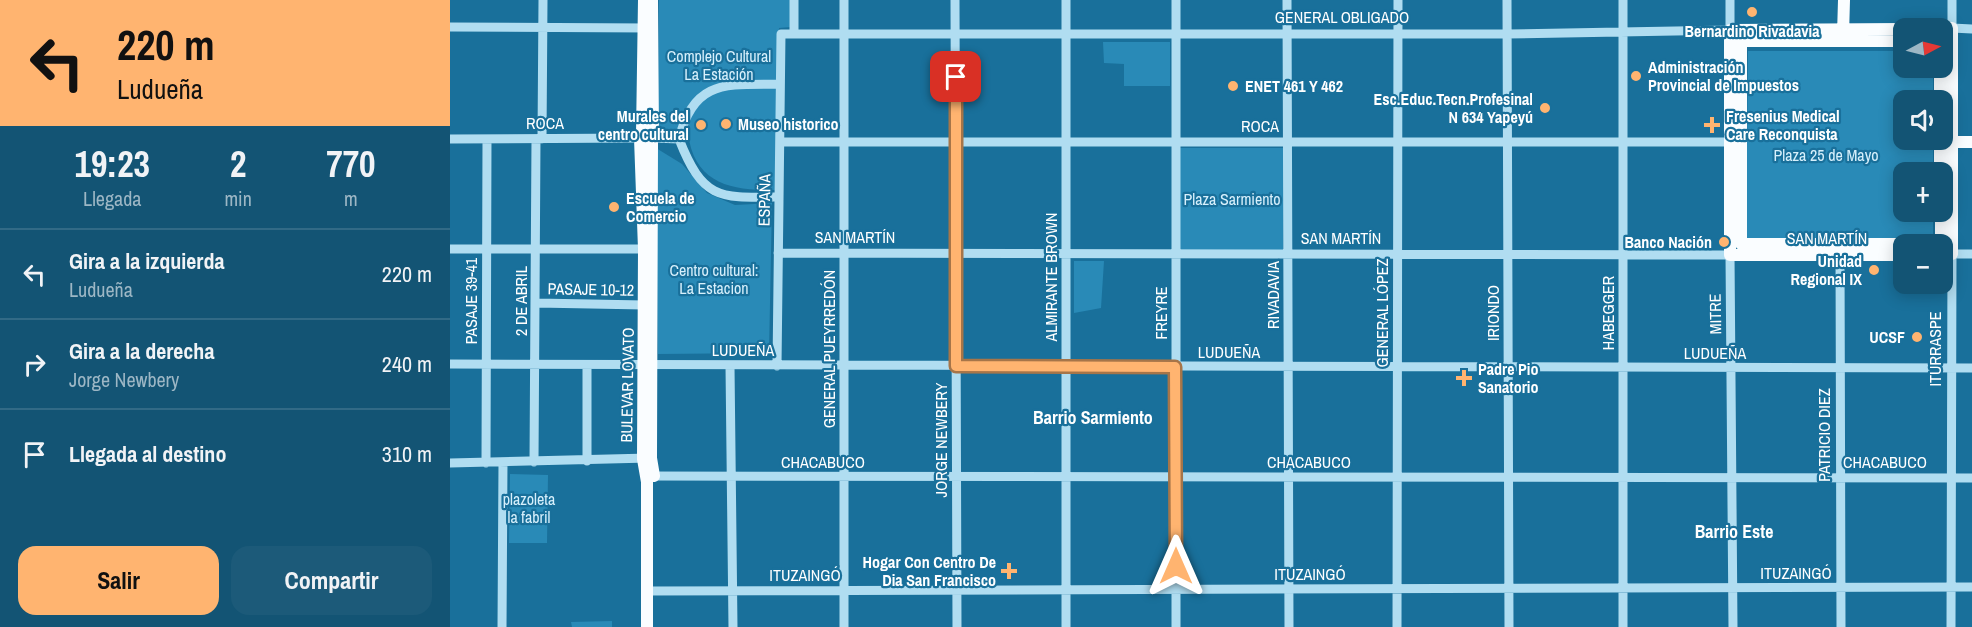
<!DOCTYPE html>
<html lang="es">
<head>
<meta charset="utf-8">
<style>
  :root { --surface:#135474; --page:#1c5a79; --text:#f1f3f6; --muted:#9db7c5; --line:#326a86; --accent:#ffb470 }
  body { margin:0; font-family:"Archivo Narrow",sans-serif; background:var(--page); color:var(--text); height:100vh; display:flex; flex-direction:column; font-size:22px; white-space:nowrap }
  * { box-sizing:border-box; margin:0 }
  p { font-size:20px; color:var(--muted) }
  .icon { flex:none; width:33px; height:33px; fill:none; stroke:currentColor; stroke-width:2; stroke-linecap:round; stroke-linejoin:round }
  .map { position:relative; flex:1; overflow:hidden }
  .sheet { display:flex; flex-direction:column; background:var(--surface); width:450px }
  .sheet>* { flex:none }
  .top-card { background:#ffb470; color:#111; overflow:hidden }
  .needle { width:39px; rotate:83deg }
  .tools { position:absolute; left:1443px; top:18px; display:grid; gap:12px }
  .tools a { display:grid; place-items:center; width:60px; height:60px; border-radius:12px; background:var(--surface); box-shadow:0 3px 15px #0003; font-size:30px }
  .pin { position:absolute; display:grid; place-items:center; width:51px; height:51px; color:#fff; margin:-26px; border-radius:12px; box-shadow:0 3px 9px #0006 }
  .me { position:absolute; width:66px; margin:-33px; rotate:0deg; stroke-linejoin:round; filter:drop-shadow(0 0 4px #0008) }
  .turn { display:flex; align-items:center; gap:21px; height:126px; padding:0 18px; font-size:27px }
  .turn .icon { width:78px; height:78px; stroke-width:2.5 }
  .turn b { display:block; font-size:42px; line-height:51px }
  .eta { display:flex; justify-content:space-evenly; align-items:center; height:102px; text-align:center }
  .eta b { font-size:36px; font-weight:800; line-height:42px }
  .primary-button { display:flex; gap:12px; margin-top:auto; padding:12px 18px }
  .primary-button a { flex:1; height:69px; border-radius:18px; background:var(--accent); color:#111; font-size:24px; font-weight:800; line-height:69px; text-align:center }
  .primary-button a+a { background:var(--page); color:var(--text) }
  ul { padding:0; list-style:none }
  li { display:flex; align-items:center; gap:18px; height:90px; padding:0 18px; border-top:2px solid var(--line) }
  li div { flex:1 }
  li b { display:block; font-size:22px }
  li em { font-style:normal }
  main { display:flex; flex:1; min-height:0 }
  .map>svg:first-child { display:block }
  .green { fill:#298ab7 }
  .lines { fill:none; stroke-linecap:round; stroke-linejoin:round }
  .minor { stroke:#b0ddf1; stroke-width:9 }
  .major { stroke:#fafdff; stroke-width:12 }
  .route-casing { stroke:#a67549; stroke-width:15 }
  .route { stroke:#ffb470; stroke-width:10 }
  .poi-dot { fill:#ffb470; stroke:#19709b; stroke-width:2 }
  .labels { text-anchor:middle; stroke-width:4.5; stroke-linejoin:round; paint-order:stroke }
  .street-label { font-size:16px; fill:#fff; stroke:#19709b }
  .poi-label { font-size:16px; font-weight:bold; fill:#fff; stroke:#19709b; text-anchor:start }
  .park-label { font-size:16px; fill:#d7f0fc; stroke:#19709b }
  .neighbourhood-label { font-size:18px; font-weight:bold; fill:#fff; stroke:#19709b }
</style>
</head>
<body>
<main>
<section class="sheet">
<div class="top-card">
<div class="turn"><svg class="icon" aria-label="left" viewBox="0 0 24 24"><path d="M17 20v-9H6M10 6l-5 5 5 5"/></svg><div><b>220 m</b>Ludueña</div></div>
</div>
<div class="eta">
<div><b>19:23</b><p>Llegada</p></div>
<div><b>2</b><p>min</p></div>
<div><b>770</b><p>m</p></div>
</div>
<ul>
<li><svg class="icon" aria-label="left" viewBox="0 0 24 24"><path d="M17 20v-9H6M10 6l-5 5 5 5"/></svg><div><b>Gira a la izquierda</b><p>Ludueña</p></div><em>220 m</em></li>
<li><svg class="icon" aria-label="right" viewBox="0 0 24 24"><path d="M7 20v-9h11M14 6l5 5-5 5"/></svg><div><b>Gira a la derecha</b><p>Jorge Newbery</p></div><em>240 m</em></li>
<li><svg class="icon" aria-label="arrive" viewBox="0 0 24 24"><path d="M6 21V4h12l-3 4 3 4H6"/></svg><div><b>Llegada al destino</b></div><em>310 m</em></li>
</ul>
<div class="primary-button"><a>Salir</a><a>Compartir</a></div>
</section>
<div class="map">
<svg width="1522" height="627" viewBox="0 0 1522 627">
  <rect width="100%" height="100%" fill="#19709b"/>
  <path class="green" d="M 209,0 L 341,0 L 341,27 L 329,28 L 326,190 C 282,191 244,184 238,133 L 208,134 Z
    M 653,42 L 720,42 L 720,86 L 674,86 L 674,64 L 654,63 Z
    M 1298,51 L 1453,51 L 1454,68 L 1483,68 L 1483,100 L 1454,100 L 1454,140 L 1483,140 L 1483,172 L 1454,172 L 1454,212 L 1483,212 L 1483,238 L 1296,239 Z
    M 206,148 L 232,164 L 257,193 L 285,205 L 322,203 L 319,353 L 208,354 Z
    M 730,148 L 834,148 L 833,250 L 730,250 Z
    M 624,261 L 654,261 L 651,308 L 624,313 Z
    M 60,474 L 98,475 L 97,543 L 59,543 Z
    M 162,621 L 162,627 L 122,627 L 121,622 Z"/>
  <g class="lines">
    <path class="minor" d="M 394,0 L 394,627
      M 505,0 L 507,627
      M 616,0 L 616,627
      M 837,0 L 839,627
      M 1057,0 L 1059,627
      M 1173,0 L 1173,627
      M 1502,0 L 1502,28 L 1522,29
      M 0,27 L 200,28
      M 344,34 L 344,0
      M 204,138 L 229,139
      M 0,139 L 190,138
      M 92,139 L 93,0
      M 330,142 L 1285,142
      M 329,197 C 269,198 253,200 229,139 C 244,78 278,85 330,84
      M 0,249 L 200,249
      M 1390,249 L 1391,627
      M 328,253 L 1280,255 L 1283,627
      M 87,303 L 194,305
      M 0,364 L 1522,368
      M 280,366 L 283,627
      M 327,366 L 331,34 L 1057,34 L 1280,30 L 1280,0
      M 137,461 L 137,365
      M 84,462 L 86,139
      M 0,463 L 199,458
      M 36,463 L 37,139
      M 198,476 L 1522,478
      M 197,591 L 1522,587
      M 52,627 L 53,462
      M 726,627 L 726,0
      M 947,627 L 948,0
      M 1501,627 L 1502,254 L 1522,254"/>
    <path class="major" d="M 202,0 L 203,135
      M 1478,28 L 1502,28 L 1502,254 L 1492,254
      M 1454,29 L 1280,30 L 1280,255 L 1454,255
      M 1393,35 L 1394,0
      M 1454,41 L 1291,41 L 1291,244 L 1491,244 L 1491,212
      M 1490,68 L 1490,100
      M 192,134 L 194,0
      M 1490,140 L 1490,172
      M 192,142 L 201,143 L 203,135 L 196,132 L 190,138 L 194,249 L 193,459 L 197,482 L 197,627
      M 202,142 L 201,458 L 204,476
      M 1495,142 L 1522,142"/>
  </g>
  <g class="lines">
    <defs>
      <path id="route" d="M 506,77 L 506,366 L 725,367 L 726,566"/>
    </defs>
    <use href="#route" class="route-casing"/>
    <use href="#route" class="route"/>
  </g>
  <g class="poi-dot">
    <circle cx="1302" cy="12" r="6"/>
    <circle cx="1186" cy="76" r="6"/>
    <circle cx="783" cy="86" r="6"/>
    <circle cx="1095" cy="108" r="6"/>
    <circle cx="276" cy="124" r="6"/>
    <circle cx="251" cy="125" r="6"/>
    <path d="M1259 116h6v6h6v6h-6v6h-6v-6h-6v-6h6z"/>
    <circle cx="164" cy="207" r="6"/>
    <circle cx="1274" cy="242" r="6"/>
    <circle cx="1424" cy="270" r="6"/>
    <circle cx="1467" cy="337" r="6"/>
    <path d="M1011 369h6v6h6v6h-6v6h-6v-6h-6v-6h6z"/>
    <path d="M556 562h6v6h6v6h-6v6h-6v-6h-6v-6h6z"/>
  </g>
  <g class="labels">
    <g class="street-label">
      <text x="892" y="23">GENERAL OBLIGADO</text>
      <text x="95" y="129">ROCA</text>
      <text x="810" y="132">ROCA</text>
      <text transform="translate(314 200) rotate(-89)" y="6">ESPAÑA</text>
      <text x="405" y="243">SAN MARTÍN</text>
      <text x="891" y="244">SAN MARTÍN</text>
      <text x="1377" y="244">SAN MARTÍN</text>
      <text transform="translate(601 277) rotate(-90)" y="6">ALMIRANTE BROWN</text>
      <text transform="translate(141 289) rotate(1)" y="6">PASAJE 10-12</text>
      <text transform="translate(823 295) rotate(-90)" y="6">RIVADAVIA</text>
      <text transform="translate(21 301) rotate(-90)" y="6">PASAJE 39-41</text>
      <text transform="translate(71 301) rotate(-90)" y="6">2 DE ABRIL</text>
      <text transform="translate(711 313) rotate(-90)" y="6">FREYRE</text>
      <text transform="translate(932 313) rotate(-90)" y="6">GENERAL LÓPEZ</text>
      <text transform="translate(1043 313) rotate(-90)" y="6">IRIONDO</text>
      <text transform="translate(1158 313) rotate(-90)" y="6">HABEGGER</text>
      <text transform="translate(1265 314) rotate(-91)" y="6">MITRE</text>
      <text transform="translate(379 349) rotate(-90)" y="6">GENERAL PUEYRREDÓN</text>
      <text transform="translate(1485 349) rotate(-90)" y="6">ITURRASPE</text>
      <text x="293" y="356">LUDUEÑA</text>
      <text x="779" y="358">LUDUEÑA</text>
      <text x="1265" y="359">LUDUEÑA</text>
      <text transform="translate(177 385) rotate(-89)" y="6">BULEVAR LOVATO</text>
      <text transform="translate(1374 435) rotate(-90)" y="6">PATRICIO DIEZ</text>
      <text transform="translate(491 440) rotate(-90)" y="6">JORGE NEWBERY</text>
      <text x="373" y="468">CHACABUCO</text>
      <text x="859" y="468">CHACABUCO</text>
      <text x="1435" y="468">CHACABUCO</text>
      <text x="1346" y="579">ITUZAINGÓ</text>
      <text x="860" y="580">ITUZAINGÓ</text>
      <text x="355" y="581">ITUZAINGÓ</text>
    </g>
    <g class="poi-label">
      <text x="1302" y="37" text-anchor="middle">Bernardino Rivadavia</text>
      <text x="1198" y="73">Administración<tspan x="1198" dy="18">Provincial de Impuestos</tspan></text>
      <text x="795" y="92">ENET 461 Y 462</text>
      <text x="1083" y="105" text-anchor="end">Esc.Educ.Tecn.Profesinal<tspan x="1083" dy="18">N 634 Yapeyú</tspan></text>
      <text x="239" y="122" text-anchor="end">Murales del<tspan x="239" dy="18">centro cultural</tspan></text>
      <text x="1276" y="122">Fresenius Medical<tspan x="1276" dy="18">Care Reconquista</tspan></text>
      <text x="288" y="130">Museo historico</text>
      <text x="176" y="204">Escuela de<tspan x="176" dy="18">Comercio</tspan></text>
      <text x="1262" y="248" text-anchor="end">Banco Nación</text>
      <text x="1412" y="267" text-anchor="end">Unidad<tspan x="1412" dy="18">Regional IX</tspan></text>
      <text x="1455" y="343" text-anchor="end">UCSF</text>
      <text x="1028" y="375">Padre Pio<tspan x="1028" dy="18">Sanatorio</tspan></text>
      <text x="546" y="568" text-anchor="end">Hogar Con Centro De<tspan x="546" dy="18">Dia San Francisco</tspan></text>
    </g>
    <g class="park-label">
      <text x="269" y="62">Complejo Cultural<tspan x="269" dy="18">La Estación</tspan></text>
      <text x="1376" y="161">Plaza 25 de Mayo</text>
      <text x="782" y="205">Plaza Sarmiento</text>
      <text x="264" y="276">Centro cultural:<tspan x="264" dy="18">La Estacion</tspan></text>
      <text x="79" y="505">plazoleta<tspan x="79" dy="18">la fabril</tspan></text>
    </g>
    <g class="neighbourhood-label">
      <text x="643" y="424">Barrio Sarmiento</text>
      <text x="1284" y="538">Barrio Este</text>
    </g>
  </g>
</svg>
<div class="tools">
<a><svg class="needle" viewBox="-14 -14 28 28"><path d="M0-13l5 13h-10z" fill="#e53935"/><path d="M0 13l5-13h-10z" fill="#9db7c5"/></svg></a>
<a><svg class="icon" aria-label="sound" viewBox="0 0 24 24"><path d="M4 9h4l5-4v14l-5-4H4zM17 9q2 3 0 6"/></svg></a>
<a>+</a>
<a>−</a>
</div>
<div class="pin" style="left:506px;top:77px;background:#d93025"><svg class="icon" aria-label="arrive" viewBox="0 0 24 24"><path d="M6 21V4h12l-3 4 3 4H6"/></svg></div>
<svg class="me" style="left:726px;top:566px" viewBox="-20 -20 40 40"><path d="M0-17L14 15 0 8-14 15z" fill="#ffb470" stroke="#fff" stroke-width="4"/></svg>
</div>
</main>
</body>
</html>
